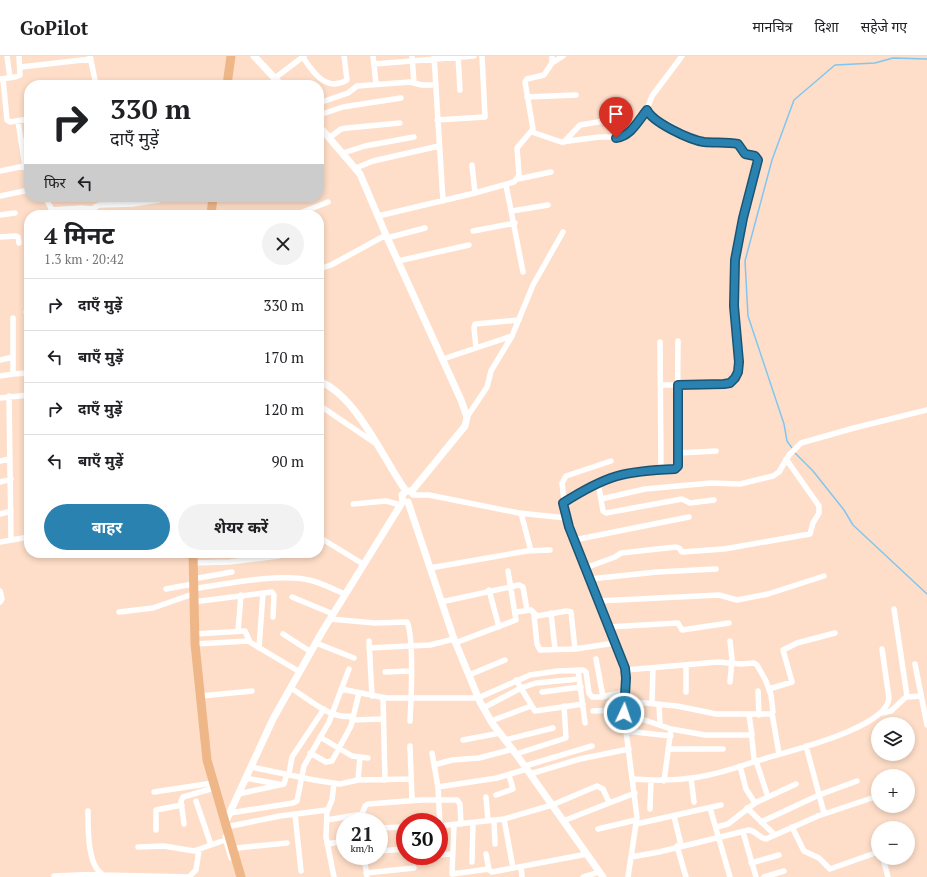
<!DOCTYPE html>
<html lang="hi">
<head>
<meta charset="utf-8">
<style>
  :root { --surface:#fff; --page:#f2f2f2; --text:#202124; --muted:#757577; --line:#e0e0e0; --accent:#2a82b1 }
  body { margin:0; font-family:"PT Serif","Noto Sans Devanagari",serif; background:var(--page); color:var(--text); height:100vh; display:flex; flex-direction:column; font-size:15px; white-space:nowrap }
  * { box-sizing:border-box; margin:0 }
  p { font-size:13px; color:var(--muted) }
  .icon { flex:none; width:22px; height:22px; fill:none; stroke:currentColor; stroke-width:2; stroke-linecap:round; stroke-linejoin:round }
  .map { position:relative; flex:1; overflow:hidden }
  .details { position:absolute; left:24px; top:154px; width:300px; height:348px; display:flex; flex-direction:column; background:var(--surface); border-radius:16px; box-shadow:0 2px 6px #0003 }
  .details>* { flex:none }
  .banner { position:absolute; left:24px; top:24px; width:300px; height:122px; border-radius:16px; box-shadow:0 2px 6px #0003; background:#fff; color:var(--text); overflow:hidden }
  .controls { position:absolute; left:871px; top:661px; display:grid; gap:8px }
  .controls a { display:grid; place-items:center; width:44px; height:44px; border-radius:50%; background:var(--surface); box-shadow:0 2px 6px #0003; font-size:20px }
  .speed { position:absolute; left:336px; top:757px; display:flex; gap:8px; font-size:20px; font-weight:700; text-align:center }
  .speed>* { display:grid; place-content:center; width:52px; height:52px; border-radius:50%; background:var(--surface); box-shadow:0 2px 6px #0003; line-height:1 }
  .speed small { font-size:10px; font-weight:400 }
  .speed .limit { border:6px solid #d22; background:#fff; color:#111 }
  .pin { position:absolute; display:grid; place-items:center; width:34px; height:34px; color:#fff; margin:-41px -17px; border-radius:50% 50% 50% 0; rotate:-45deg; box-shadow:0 0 4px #0007 }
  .pin .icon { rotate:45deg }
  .me { position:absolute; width:44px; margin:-22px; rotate:3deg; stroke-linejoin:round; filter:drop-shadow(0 0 3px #0008) }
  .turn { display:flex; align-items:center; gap:14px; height:84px; padding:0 20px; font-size:18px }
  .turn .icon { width:52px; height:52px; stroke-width:2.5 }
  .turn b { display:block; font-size:28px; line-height:34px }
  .then { display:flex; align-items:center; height:38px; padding:0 20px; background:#0003; gap:8px; font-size:15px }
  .round { display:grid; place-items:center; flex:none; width:42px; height:42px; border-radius:21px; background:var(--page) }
  .head { display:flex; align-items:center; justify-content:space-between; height:68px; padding:0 20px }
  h1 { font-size:24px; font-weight:700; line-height:30px }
  .action { display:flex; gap:8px; margin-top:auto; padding:8px 20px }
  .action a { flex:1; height:46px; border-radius:24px; background:var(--accent); color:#fff; font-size:16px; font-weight:700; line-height:46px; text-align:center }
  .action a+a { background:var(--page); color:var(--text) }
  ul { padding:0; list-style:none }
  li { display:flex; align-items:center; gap:12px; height:52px; padding:0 20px; border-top:1px solid var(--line) }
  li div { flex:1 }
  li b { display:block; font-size:15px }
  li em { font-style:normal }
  header { display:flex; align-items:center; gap:24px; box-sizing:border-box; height:56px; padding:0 20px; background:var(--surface); border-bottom:1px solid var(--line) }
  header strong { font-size:19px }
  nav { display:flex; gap:22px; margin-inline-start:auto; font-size:14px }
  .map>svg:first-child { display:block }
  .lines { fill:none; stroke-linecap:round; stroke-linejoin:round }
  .stream { stroke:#81c6f0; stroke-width:1.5 }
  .minor { stroke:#fff; stroke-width:5.5 }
  .tertiary { stroke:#fff; stroke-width:7 }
  .primary { stroke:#efb788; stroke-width:9 }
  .route-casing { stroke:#1b5473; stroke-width:10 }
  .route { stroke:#2a82b1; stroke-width:7 }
</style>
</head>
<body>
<header>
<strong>GoPilot</strong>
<nav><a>मानचित्र</a><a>दिशा</a><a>सहेजे गए</a></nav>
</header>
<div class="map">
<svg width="927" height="821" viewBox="0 0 927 821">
  <rect width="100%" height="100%" fill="#fedec8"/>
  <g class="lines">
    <path class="stream" d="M 792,392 L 787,385 L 784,368 L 748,260 L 745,205 L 772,104 L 794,44 L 835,9 L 875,7 L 893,2 L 927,3
      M 794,396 L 813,415 L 844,454 L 853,469 L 927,538"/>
    <path class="minor" d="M 7,0 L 10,22
      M 90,0 L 96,29
      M 302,0 C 312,15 326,37 347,24 L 344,0
      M 373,0 L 376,28
      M 412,0 L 414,27
      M 434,0 L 443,145
      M 458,0 L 460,34
      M 552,7 L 563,0
      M 374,8 L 474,0
      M 21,11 L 91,3
      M 275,22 L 304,0
      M 1,23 L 15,21 L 20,19 L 19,0
      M 3,23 L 7,64 L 10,66 L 29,63
      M 527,41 L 576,39
      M 319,47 L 348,37 L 357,30 L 410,26 L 422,29 L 436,29
      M 319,59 L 343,51 L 401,42
      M 437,64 L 485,61 L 482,0
      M 18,65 L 25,110 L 29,120
      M 532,76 L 561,86 L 599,81 L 622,81 L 630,75 L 647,53
      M 329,82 L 341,73 L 347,72 L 400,67
      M 21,86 L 29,85
      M 564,86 L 580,69 L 604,65
      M 343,97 L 365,90 L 414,81
      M 472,109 L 475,137
      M 356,112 L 373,105 L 439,90
      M 0,115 L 29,109
      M 518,123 L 551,116
      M 506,129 L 523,216
      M 0,140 L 29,134
      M 45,141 L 51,152 L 51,159
      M 51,154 L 82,152 L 92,153 L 99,149 L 132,148 L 159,144 L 163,141
      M 512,155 L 548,149
      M 0,159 L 15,157
      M 295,159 L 328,146
      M 378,160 L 475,137 L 514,126 L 519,119 L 517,92 L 533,73 L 525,26 L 527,23 L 544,19 L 552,7 L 552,0
      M 473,175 L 515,167
      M 0,181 L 16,180 L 18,181 L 19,187
      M 387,182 L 425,172
      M 398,205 L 469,189
      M 319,213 L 331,209 L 386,179
      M 26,256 L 29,256
      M 13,262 L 13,318 L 29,317
      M 660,286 L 661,414
      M 476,292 L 474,272 L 475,268 L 519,264
      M 443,303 L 512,280
      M 0,304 L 13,301
      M 0,320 L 13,318
      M 662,329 L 724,328 C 731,326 736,322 738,314 C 742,295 734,271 734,251 C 733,202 743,155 758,108 L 755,100 L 745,97 L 738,88 L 698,84 L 650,59 L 647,53 L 652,40 L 682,0
      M 9,340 L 11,483
      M 0,342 L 29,339
      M 319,349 L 375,387
      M 467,361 L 487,331 L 491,315 L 512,280 L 533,229 L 563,176
      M 678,397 L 716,395
      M 0,405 L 9,403
      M 611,405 L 566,420 L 562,427 L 566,462 L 627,618 L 623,652 L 637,761 L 628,821
      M 0,426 L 11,423
      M 598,426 L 603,455 L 606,457 L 682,443 L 690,447 L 714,444
      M 413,439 L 429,439 L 519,457 L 566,462
      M 601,443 L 645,433 L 711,427 L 740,428 L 773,420 L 779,416 L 789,399 L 801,387 L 854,372 L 927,354
      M 563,447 L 587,431 L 622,418 L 677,412 L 678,285
      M 353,448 L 386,445 L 401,449
      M 521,457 L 531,495
      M 0,458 L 11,455
      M 319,481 L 363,508
      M 574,484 L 689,461
      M 0,486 L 29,481
      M 193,507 L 230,506 L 279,500
      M 430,512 L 527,495 L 550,494
      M 585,512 L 615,501 L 621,497 L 676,491 L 679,492 L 682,496 L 724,493 L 810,478 L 813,467 L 819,457 L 819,450 L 786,403
      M 193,523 L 232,516
      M 590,523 L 657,516 L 716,513
      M 166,533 L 193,528
      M 193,533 C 225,528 283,516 313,525 C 324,528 335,534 345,538
      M 489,534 L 499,571
      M 0,535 L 2,543 L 0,546
      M 292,541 L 333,558
      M 598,545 L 719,539 L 737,544 L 768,538 L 824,520
      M 193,546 L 272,536 L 274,539 L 273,561
      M 441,546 L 519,529 L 523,531 L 527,554
      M 119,556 L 153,552 L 193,538
      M 516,556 L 531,554 L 537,560 L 567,555 L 571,556 L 575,593
      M 551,557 L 555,593
      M 534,559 L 537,588 L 540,594 L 575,593 L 615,587
      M 330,563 L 375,567 L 407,566 C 414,581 411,646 410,665
      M 608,571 L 678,567 L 682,574 L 729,567
      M 238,575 L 241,539
      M 195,578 L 245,575 L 250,586
      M 283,578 L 311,596
      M 369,585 L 372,640
      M 730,585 L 732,603 L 730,626
      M 316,587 L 354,602
      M 455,587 L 516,564 L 508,515
      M 195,588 L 248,585 L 300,616
      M 259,592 L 263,537
      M 369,592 L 430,589 L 454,583
      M 596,603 L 603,641
      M 915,608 L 927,669
      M 686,609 L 686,636
      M 578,614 L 585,667
      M 385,616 L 411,615
      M 469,619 L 505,604
      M 516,624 L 535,655 L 583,648
      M 291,632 C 310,644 331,664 353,660
      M 341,633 L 386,642 L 478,642 L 530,619 L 558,615 L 583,614 L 586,616 L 589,637 L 592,641 L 601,641 L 625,636
      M 769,633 L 792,626 L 783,594 L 797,587 L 835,577
      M 758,635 L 759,659
      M 542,636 L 581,631
      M 201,640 L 252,635
      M 907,641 L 921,640
      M 383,642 L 385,724
      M 624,645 L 677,650 L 716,658 L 771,658 L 773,656 L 771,639 L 766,625 L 757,609 L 754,607 L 741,608 L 718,606 L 626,614
      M 652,647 L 653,612
      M 659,648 L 660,668
      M 483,652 L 521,632 L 536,627 L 579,623
      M 593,655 L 623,654
      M 624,657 L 671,673 L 664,725
      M 772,657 L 779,698
      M 882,657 L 891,655 L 907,640 L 894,553
      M 352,664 L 382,663
      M 491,665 L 531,650
      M 671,673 L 705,679 L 752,679 L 749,659
      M 626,675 L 671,680
      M 320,681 L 352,700 L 368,702
      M 752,683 L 754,703 L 757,705 C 784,696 887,673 889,642 L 882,593
      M 463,684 L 500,677
      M 505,684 L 553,672
      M 410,690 L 412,744
      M 806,690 L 824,757
      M 669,693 L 723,693
      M 310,697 L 326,706 L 332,705 L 351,670 L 359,637
      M 432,697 L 438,731 L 440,770
      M 516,698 L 566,682 L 564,650
      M 434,709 L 452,704 L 479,702 L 513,693
      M 525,710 L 592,690
      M 740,710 L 746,733 L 755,747
      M 251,711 L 314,724 L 340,728 L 358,724 L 410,723
      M 289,718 L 292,701 L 324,653
      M 530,718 L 580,703 L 629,693
      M 245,722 L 279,728
      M 691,722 L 694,746
      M 633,723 C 680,727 712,721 756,705 L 768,741
      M 358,724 L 360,701
      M 334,727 L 332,744 L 327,756 L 326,781 L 334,821
      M 438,731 L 497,722 L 527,713
      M 154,736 L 213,727
      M 238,738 L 284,728 L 287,718
      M 496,739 L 513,733 L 509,719
      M 486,741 L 488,765
      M 196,745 L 211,789
      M 710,752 L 730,821
      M 747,752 L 775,779
      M 650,753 L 651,724
      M 88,755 C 88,771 87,812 104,819 L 189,821 L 196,814 L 199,794
      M 230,757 L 293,747 L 297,745 L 304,710 L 329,666 L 349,613
      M 295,758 L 301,815
      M 674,760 L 681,789
      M 504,763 L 513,812
      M 327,764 L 362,758 L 365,750 L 368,748 L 421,744 L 457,744 L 460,748 L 461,768
      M 494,765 L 495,788
      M 563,765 L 635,737
      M 761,766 L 819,739 L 857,725
      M 184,768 L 181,745 L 183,741 L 214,732
      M 636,768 L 721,749
      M 454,769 L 452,818 L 489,813
      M 439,770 L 504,763 L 552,749 L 597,730 L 603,733 L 609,746
      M 226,771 L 280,760 L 327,754
      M 717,771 L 728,768 L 755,747 L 796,728
      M 792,771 L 804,795 L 819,802 L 830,813 L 878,796
      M 379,772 L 405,771
      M 598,773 L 636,764
      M 156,774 L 156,754 L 182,749
      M 743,776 L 756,821
      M 225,781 L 231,802
      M 877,782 L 878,784
      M 327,788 L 345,785
      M 677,790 L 686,821
      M 138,791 L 164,790 L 194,795 L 225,784
      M 237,792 L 287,787
      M 379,795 L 405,793
      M 486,798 L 489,814 L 492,816 L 587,798
      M 439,799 L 452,798
      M 364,800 L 367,821
      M 631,801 L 659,796 L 749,774 C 756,775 759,782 766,783 L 818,760 L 878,740
      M 883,802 L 888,821
      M 472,806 L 473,767
      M 751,807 L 779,799
      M 521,811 L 522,821
      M 366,817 L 414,812
      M 54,820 L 102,818
      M 583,821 L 599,816
      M 764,821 L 784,815"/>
    <path class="tertiary" d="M 254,0 L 281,29
      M 319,70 L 360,118 L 386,179 L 461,344 L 467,361 L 465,370 L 411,436
      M 319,325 C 357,340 383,403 406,435 L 410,435
      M 408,446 L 454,583 L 480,646 L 492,667 L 516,698 L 603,821
      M 225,767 L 273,663 L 322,576 L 403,445 L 402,439 L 406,435"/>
    <path class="primary" d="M 227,29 L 231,0
      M 211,159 L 213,141
      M 193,497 L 195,588 L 207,704 L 241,821"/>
  </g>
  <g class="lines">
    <defs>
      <path id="route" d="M 616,82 C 631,80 638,65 647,54 C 652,66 690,84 704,86 C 715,87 727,86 738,88 L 745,98 L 755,100 L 758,104 L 743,162 L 735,204 L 734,250 L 739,306 L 738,316 L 735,322 L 730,327 L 724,328 L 678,329 L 678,410 L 675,413 C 624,415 607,419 563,447 L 569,471 L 625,612 L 626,622 L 624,657"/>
    </defs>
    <use href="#route" class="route-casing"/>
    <use href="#route" class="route"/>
  </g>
</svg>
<div class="controls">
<a><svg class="icon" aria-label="layers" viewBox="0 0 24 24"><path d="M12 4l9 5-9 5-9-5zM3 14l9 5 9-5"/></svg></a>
<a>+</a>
<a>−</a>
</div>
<div class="speed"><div>21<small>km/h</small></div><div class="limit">30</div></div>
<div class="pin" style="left:616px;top:82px;background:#d93025"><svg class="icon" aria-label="arrive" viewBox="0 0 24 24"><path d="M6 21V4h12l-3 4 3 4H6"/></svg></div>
<svg class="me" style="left:624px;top:657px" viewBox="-20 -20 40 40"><circle r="17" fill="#2a82b1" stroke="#fff" stroke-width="3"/><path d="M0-11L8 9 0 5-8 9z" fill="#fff"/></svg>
<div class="banner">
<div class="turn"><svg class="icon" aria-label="right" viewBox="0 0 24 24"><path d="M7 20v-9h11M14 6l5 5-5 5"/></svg><div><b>330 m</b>दाएँ मुड़ें</div></div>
<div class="then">फिर<svg class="icon" aria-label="left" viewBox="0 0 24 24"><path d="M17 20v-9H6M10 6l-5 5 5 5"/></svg></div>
</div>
<section class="details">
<div class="head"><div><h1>4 मिनट</h1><p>1.3 km · 20:42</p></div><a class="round"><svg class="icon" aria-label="close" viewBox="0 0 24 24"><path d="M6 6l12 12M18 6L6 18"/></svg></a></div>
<ul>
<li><svg class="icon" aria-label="right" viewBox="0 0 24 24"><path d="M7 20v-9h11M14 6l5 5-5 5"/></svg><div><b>दाएँ मुड़ें</b></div><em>330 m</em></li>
<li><svg class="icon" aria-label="left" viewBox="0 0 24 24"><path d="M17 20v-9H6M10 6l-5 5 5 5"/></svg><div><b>बाएँ मुड़ें</b></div><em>170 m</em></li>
<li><svg class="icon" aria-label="right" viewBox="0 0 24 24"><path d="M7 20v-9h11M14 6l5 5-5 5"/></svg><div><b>दाएँ मुड़ें</b></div><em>120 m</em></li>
<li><svg class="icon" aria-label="left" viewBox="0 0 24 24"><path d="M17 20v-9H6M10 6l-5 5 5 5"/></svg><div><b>बाएँ मुड़ें</b></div><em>90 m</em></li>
</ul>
<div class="action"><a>बाहर</a><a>शेयर करें</a></div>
</section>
</div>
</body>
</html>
